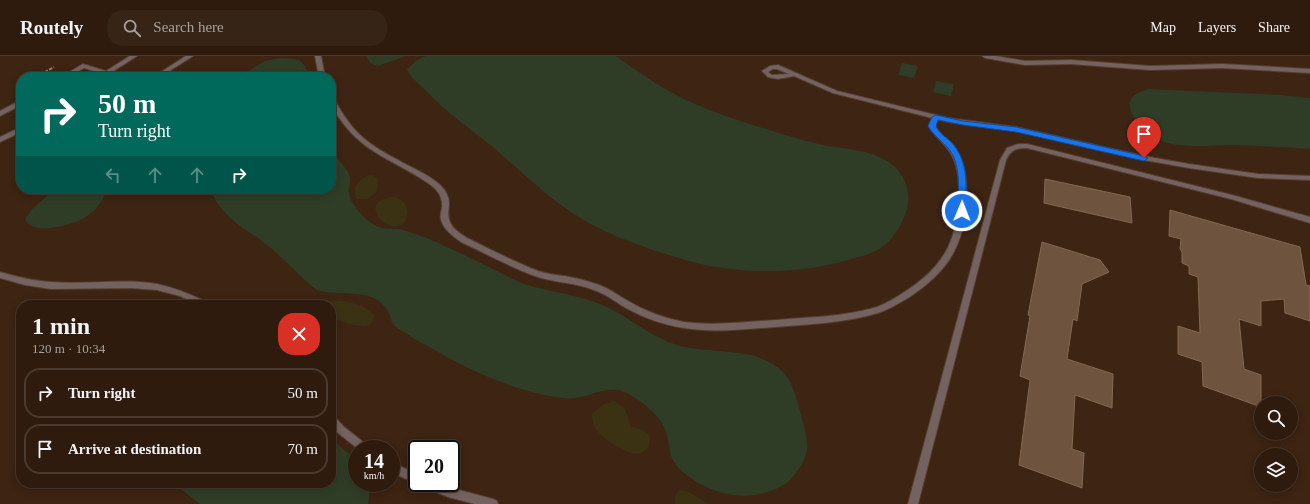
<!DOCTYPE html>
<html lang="en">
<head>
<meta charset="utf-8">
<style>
  :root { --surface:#2e1b0e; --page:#362417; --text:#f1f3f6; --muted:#a7a19e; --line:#49392e }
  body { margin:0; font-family:Georgia,serif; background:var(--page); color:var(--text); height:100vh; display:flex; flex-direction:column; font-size:15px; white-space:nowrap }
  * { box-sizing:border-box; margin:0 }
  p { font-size:13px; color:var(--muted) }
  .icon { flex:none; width:22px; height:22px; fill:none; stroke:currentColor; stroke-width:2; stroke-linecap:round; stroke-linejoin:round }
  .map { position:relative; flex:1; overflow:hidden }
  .sheet { position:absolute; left:16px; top:244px; width:320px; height:188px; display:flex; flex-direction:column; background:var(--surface); border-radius:16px; box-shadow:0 2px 10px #0003,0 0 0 1px var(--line) }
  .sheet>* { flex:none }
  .guide { position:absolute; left:16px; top:16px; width:320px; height:122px; border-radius:16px; box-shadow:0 2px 10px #0003,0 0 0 1px var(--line); background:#00695c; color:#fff; overflow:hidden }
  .buttons { position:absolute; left:1254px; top:340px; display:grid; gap:8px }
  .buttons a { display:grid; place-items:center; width:44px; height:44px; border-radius:50%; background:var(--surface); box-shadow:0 2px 10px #0003,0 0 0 1px var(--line); font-size:20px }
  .speed { position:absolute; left:348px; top:384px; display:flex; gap:8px; font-size:20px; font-weight:700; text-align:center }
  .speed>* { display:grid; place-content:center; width:52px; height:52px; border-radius:50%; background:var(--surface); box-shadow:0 2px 10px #0003,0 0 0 1px var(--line); line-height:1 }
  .speed small { font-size:10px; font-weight:400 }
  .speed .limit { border:2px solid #111; border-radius:6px; background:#fff; color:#111 }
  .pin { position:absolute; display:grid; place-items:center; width:34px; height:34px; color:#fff; margin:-41px -17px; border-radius:50% 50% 50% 0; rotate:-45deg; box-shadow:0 0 4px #0007 }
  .pin .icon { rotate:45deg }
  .me { position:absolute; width:44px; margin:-22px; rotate:1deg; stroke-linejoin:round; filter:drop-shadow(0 0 3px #0008) }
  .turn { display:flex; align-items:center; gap:14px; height:84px; padding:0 16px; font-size:18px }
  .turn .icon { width:52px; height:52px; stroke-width:2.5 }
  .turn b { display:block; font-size:28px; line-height:34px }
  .lanes { display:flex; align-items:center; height:38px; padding:0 16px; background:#0003; justify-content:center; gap:20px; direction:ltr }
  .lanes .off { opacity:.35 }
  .round { display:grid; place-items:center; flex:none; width:42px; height:42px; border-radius:16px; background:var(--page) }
  .head { display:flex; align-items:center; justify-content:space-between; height:68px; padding:0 16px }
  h1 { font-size:24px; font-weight:800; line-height:30px }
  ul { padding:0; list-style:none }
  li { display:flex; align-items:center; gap:12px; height:50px; margin:0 8px 6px; padding:0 8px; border:2px solid var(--line); border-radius:16px }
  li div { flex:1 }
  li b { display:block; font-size:15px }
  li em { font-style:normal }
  header { display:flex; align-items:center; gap:24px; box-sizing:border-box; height:56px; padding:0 20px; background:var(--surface); border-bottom:1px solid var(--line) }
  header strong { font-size:19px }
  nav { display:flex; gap:22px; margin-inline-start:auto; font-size:14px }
  .search { width:280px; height:36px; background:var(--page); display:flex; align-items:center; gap:10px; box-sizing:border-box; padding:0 14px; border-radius:16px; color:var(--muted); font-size:15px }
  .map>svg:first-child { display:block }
  .green { fill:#2f3d26 }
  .sand { fill:#3a3212 }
  .building { fill:#6e543e; stroke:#846852 }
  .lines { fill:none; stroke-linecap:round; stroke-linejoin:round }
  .lane-casing { stroke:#573f2f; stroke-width:2 }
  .street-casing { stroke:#573f2f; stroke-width:2 }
  .path { stroke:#958072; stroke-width:2; stroke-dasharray:3.5 1.5; stroke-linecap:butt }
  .lane { fill:#736260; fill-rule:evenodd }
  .street { fill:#736260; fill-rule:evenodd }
  .route { fill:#1a73e8; stroke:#114b97 }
</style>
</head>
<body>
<header>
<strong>Routely</strong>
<div class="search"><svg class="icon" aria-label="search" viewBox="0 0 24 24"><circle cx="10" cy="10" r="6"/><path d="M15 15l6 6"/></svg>Search here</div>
<nav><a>Map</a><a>Layers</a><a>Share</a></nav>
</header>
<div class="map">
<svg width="1310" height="448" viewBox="0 0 1310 448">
  <rect width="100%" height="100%" fill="#3d2413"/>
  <path class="green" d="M 366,0 L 406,0 L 378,10 L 370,7 Z
    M 426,0 L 616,0 C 637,15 657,29 680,41 C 712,57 747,67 782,78 C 796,82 809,86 823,89 C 846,93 876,94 894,110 C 906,121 911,138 907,153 C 903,167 893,184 881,192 C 873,197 864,200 855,202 C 805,218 748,219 696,207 C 659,197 605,179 574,158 C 545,139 520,114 494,92 C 470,73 446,56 425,34 C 418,27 411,22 407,13 L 417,4 Z
    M 280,2 C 298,3 304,2 309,21 L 239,21 L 265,5 Z
    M 902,7 L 918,10 L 914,22 L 898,19 Z
    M 936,25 L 954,28 L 951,40 L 933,36 Z
    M 1148,33 L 1282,39 L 1310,42 L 1310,93 C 1286,91 1261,90 1237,89 C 1205,88 1166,98 1141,71 C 1135,65 1131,58 1130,50 C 1129,39 1140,36 1148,33 Z
    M 331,94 C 335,101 349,114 350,121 C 351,127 348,132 349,138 C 351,148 364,163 373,168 C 382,174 391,172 400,173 C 405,174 411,177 416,178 C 443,188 468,201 493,213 C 503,218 513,224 524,228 C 549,236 575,238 600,248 C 626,258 647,279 674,288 C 709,300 752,288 782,315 C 793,326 796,341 800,355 C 803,368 808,381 807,394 C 805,407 796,418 787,427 C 754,448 714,442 683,416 C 666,402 672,392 666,376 C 662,361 645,348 632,340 C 606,323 589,346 562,342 C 502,334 448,303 397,272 C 388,264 392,259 385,251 C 370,231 338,241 317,234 C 301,222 287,206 272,193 C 247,172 223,165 211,134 L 331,133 Z
    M 55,133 L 108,133 C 103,143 98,152 89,159 C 77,168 34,181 25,164 L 31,154 Z
    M 331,382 L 357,405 L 357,427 L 371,427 L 368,448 L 200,448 L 173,427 L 331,427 Z"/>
  <path class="sand" d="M 372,119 L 379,124 L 376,137 L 367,143 L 357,143 C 349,133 361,120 372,119 Z
    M 395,141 C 405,143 412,156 405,165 C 391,185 352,143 395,141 Z
    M 331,245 C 344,244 364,248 374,258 C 375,282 342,264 331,262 L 331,249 L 325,249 Z
    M 614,345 L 625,353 L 631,371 C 636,372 642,373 646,376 C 655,383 648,397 637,398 C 626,398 599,381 594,370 C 592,366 592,362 592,358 L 602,349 Z
    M 680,434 L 687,435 L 709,448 L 675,448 C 674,442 675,438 680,434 Z"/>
  <path class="building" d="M 1045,123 L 1130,141 L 1132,167 L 1044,147 Z
    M 1170,154 L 1300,191 L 1306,229 L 1310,230 L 1310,265 L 1285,257 L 1284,243 L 1261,245 L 1261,270 L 1239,263 L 1244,313 L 1261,319 L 1261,351 L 1203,330 L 1202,306 L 1178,298 L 1178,270 L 1200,277 L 1198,221 L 1189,218 L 1189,210 L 1182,207 L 1182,196 L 1180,193 L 1181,183 L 1169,180 Z
    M 1042,186 L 1100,204 L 1109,216 L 1082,228 L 1077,265 L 1073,263 L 1067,303 L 1113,318 L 1112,352 L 1075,339 L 1072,393 L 1084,397 L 1082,432 L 1019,409 L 1030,324 L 1020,320 L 1030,260 L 1028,259 Z"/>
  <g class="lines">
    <defs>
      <path id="lane" d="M 130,0 L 137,0 L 109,18 L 107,19 L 84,12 L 68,21 L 61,21 L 83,8 L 106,15 Z
        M 186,0 L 193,0 L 160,21 L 153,21 Z
        M 315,0 L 321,0 L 325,21 L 319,21 Z
        M 982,0 L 995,0 L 1025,5 L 1071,4 L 1150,10 L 1222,8 L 1310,13 L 1310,17 L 1222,12 L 1150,14 L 1071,8 L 1025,9 L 985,2 Z
        M 778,9 L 837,35 L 948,62 L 1016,71 L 1144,100 L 1189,108 L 1258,118 L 1310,120 L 1310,124 L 1258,122 L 1189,112 L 1144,104 L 1016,75 L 948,66 L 937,63 L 935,70 C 943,83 956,90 962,105 C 968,122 967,141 965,158 C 961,196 942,219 911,240 C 901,246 890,253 878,257 C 845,267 809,268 775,271 C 744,273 714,277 684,272 C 664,269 644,262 626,252 C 616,246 606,238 594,234 C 575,226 554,227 535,220 C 510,211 485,197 461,186 C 453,180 444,174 441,164 C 440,160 441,156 442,152 C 443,140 437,133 428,127 C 396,105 363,97 340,63 C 335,56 331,50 331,41 L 333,42 C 338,49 342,58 348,65 C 360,83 379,94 398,104 C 412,112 428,118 440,129 C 457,146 443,155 451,168 C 454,174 461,178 467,182 C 490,193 514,206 538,215 C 547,218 556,219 564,220 C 576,222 588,225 599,229 C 610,233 619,240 628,245 C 645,255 664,262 684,266 C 714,270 745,266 776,264 C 809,261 844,261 877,251 C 887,247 897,241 906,235 C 935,216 953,195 957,159 C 959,141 961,121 954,104 C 949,90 936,83 929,70 L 932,62 L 833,37 L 794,20 L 778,23 L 768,21 L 762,15 L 770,10 ZM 773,13 L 777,13 L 789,18 L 772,19 L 768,16 Z
        M 21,44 L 21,49 L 0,60 L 0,55 Z
        M 21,71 L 21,76 L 0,86 L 0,81 Z
        M 0,216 C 17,221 33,225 51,226 C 86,229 122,222 157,228 C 176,232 192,239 209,247 L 210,249 L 198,249 L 180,240 L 157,234 L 131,232 L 51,233 L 25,229 L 0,222 Z
        M 331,359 L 334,360 L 343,370 L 368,390 L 370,393 L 358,393 L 337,376 L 331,370 Z
        M 391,406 L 417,418 L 417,427 L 419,427 L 417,428 L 413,426 L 391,416 Z
        M 420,427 L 437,427 L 448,431 L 493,443 L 497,445 L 498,448 L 475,448 L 448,441 L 421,430 Z"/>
      <path id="street" d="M 1018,88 L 1027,88 L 1232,139 L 1310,161 L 1310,167 L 1231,143 L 1027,92 C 1016,92 1011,94 1006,104 L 918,448 L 908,448 L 1000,104 L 1007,92 Z"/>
    </defs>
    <use href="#lane" class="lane-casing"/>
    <use href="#street" class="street-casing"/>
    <path class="path" d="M 36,21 L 54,11"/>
    <use href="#lane" class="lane"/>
    <use href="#street" class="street"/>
  </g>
  <path class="route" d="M 936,59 L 963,65 L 1016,71 L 1144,100 L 1148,102 L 1144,105 L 1016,76 L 963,69 L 938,64 L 936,70 C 939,78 947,81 953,88 C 969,107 966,132 966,155 L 962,157 L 958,155 C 958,134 962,107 947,91 C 940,83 933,79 928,70 L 932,61 Z"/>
</svg>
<div class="buttons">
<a><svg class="icon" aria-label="search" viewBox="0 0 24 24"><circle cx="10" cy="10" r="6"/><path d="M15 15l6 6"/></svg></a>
<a><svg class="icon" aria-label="layers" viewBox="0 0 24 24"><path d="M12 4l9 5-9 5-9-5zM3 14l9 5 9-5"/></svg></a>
</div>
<div class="speed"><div>14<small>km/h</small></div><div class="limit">20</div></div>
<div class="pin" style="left:1144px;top:102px;background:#d93025"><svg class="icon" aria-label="arrive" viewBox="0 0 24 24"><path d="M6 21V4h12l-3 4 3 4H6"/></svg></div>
<svg class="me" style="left:962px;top:155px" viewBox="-20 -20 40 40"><circle r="17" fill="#1a73e8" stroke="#fff" stroke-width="3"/><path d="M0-11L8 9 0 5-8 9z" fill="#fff"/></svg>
<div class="guide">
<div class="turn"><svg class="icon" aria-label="right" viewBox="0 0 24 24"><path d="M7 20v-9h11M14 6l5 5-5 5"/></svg><div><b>50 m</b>Turn right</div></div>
<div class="lanes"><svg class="icon off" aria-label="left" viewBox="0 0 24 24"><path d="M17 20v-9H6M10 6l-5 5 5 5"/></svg><svg class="icon off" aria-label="ahead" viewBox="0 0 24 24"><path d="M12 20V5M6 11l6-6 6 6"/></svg><svg class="icon off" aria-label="ahead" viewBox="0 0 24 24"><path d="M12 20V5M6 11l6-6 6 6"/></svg><svg class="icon" aria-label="right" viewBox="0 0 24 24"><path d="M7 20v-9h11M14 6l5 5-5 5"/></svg></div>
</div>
<section class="sheet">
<div class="head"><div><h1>1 min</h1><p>120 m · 10:34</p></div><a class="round" style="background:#d93025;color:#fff"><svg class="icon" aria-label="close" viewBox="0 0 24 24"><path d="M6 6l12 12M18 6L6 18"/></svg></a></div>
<ul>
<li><svg class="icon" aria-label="right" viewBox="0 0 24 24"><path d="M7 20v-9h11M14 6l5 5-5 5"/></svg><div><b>Turn right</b></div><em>50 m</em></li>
<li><svg class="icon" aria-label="arrive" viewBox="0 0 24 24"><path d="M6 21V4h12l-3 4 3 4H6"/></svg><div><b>Arrive at destination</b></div><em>70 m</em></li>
</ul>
</section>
</div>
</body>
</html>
